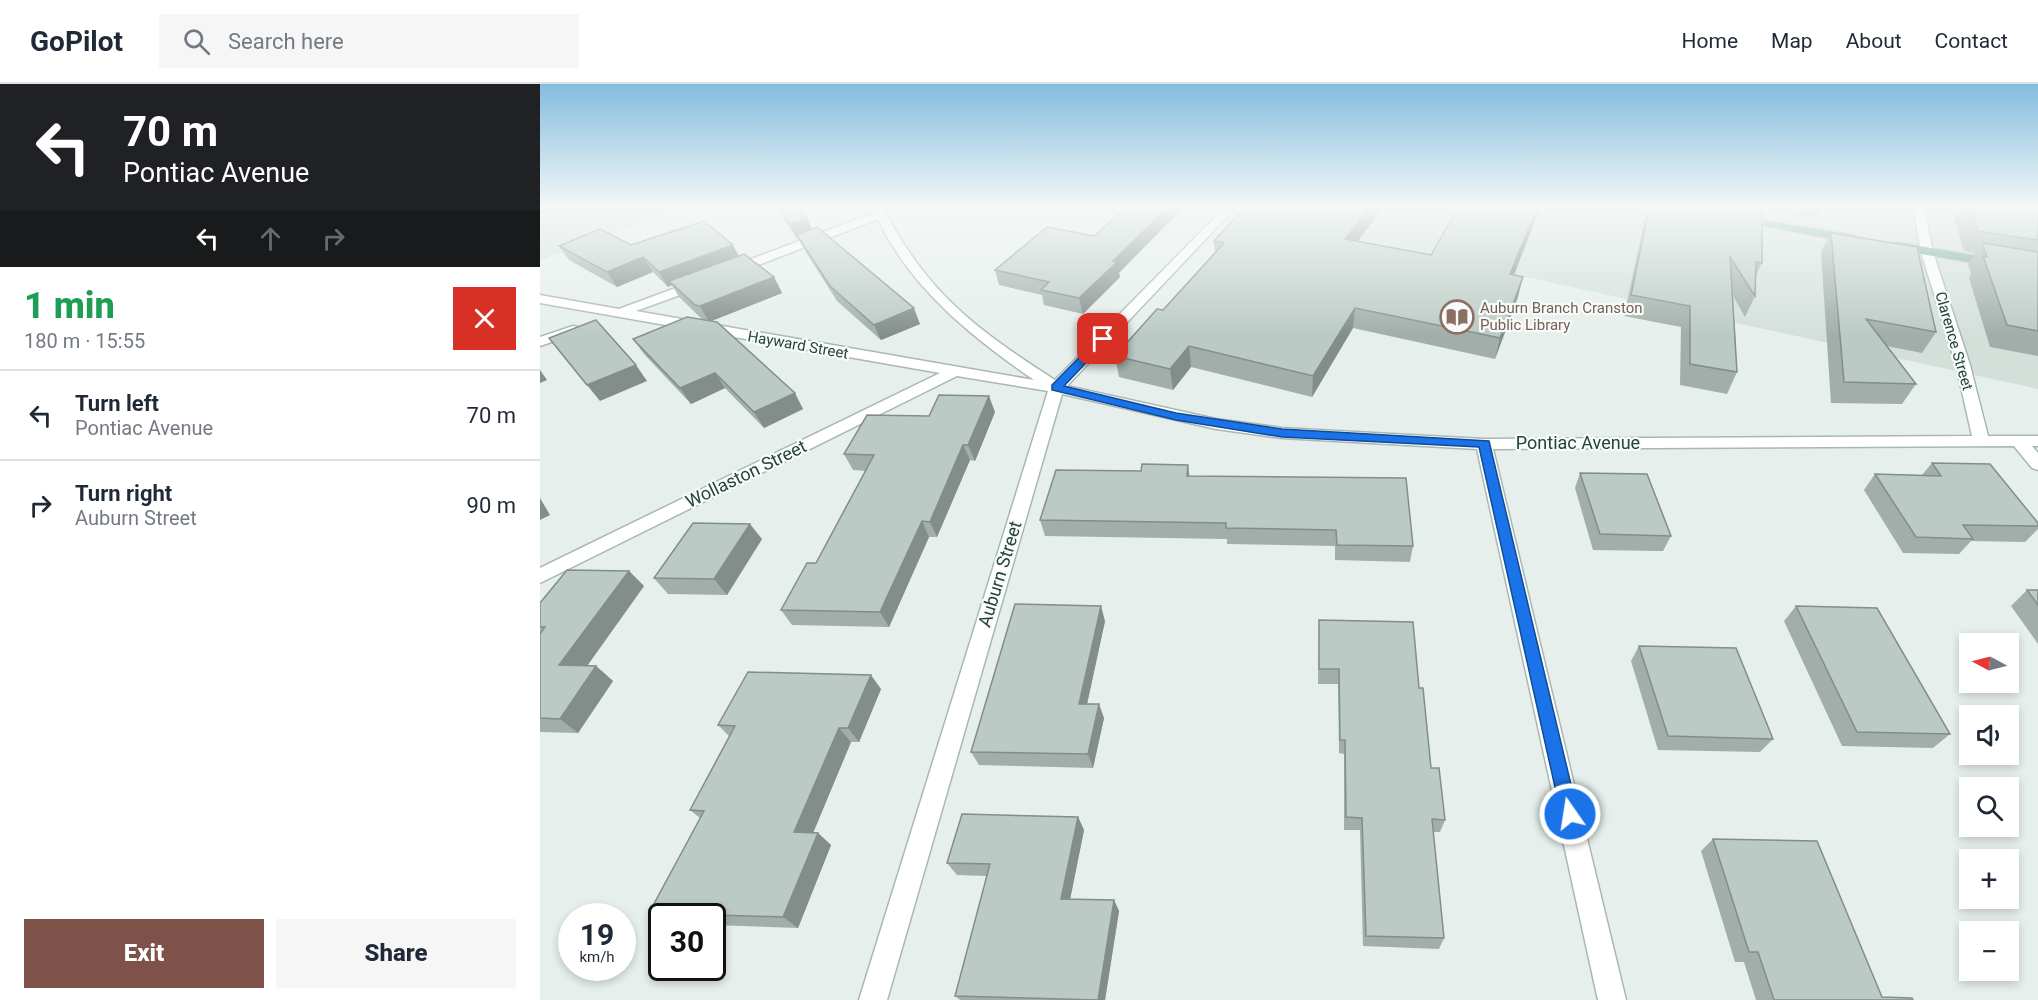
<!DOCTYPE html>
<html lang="en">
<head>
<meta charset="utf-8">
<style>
  :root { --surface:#fff; --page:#f6f6f7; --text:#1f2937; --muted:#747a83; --line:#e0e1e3; --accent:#7f5249 }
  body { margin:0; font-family:Roboto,sans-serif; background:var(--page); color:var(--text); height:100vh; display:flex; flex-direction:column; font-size:22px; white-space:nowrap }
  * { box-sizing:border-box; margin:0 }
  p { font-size:20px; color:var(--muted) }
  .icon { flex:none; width:33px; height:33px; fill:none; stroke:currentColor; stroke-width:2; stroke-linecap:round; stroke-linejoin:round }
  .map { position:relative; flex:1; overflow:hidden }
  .panel { display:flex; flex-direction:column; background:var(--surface); width:540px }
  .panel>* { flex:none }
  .banner { background:#202124; color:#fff; overflow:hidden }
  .needle { width:39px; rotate:277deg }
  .buttons { position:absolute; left:1419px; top:549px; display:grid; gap:12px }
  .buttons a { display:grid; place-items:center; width:60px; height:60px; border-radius:0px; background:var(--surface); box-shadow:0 3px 9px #0003; font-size:30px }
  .speed { position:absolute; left:18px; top:819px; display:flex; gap:12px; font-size:30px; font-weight:700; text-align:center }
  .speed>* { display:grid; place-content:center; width:78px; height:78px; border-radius:50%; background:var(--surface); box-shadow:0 3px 9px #0003; line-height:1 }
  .speed small { font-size:15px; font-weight:400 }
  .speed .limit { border:3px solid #111; border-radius:9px; background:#fff; color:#111 }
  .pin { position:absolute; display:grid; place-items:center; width:51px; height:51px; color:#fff; margin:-26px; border-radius:12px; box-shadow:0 3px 9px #0006 }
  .me { position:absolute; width:66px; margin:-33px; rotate:347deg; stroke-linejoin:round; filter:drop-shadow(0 0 4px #0008) }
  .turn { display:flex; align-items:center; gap:21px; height:126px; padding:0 24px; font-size:27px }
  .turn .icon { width:78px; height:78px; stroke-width:2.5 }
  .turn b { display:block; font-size:42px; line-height:51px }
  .lanes { display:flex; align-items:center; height:57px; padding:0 24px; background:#0003; justify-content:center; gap:30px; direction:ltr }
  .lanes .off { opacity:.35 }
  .round { display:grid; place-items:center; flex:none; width:63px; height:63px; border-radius:0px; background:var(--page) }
  .headline { display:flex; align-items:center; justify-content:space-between; height:102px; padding:0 24px }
  h1 { font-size:36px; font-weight:800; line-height:45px; color:#1e9e55 }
  .button { display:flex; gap:12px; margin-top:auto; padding:12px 24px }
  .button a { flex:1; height:69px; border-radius:0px; background:var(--accent); color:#fff; font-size:24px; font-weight:800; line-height:69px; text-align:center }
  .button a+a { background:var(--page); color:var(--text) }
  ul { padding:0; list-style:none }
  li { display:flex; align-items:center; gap:18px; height:90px; padding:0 24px; border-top:2px solid var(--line) }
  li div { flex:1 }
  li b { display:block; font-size:22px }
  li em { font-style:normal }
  header { display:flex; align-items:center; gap:36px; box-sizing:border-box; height:84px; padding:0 30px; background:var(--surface); border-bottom:2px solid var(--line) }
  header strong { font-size:28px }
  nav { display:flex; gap:33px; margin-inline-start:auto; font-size:21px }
  .search { width:420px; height:54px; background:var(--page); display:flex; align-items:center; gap:15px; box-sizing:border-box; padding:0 21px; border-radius:0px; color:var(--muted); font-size:22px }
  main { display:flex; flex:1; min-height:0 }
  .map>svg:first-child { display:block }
  .built { fill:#d4dfda }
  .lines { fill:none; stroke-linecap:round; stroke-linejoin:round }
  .minor-casing { stroke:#a8b8b2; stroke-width:3 }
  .major-casing { stroke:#c2cac8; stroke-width:3 }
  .minor { fill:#fff; fill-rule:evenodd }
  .major { fill:#6aa596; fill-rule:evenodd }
  .wall { fill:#a1aea9 }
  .shaded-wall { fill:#838d89 }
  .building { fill:#bbcac4; stroke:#838d89; stroke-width:1.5 }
  .route { fill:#1a73e8; stroke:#114b97; stroke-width:1.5 }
  .labels { text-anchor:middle; stroke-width:4.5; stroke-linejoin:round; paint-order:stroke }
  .far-education-label { font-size:15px; fill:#785e54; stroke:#f7fbf9; text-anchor:start }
  .far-street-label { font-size:15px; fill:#24423a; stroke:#f7fbf9 }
  .street-label { font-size:18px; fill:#24423a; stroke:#f7fbf9 }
</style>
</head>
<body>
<header>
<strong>GoPilot</strong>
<div class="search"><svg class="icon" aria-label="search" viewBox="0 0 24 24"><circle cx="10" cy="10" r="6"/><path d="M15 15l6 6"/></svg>Search here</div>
<nav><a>Home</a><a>Map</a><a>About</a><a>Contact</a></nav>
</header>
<main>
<section class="panel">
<div class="banner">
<div class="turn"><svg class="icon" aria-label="left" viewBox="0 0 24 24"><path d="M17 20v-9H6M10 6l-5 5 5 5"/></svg><div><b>70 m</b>Pontiac Avenue</div></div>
<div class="lanes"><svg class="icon" aria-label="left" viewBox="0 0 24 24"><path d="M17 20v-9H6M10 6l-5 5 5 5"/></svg><svg class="icon off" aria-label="ahead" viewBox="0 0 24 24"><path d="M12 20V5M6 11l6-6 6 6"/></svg><svg class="icon off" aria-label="right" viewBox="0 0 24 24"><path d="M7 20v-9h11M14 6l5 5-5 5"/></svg></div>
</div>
<div class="headline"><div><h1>1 min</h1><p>180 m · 15:55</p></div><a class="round" style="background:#d93025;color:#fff"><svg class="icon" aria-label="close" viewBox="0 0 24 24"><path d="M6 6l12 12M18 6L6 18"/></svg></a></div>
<ul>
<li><svg class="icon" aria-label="left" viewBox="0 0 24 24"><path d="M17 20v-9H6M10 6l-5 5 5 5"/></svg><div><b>Turn left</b><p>Pontiac Avenue</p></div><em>70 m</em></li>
<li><svg class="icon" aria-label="right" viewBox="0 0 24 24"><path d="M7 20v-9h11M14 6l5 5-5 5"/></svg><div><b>Turn right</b><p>Auburn Street</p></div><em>90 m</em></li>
</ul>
<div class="button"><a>Exit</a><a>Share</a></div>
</section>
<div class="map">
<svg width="1498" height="916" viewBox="0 0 1498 916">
  <rect width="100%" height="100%" fill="#e6efeb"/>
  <path class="built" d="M 0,124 L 141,124 L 0,176 Z
    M 671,124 L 1498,124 L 1498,305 Z"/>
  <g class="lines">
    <defs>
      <path id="minor" d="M 333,124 L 343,124 C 361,159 385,194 414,221 C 444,250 481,274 515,296 L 684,124 L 695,124 L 527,302 L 676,335 L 742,344 L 944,355 L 1432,352 L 1416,281 L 1381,168 L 1373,124 L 1384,124 L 1393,168 L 1430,281 L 1448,352 L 1498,352 L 1498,362 L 1492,362 L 1498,369 L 1498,386 L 1492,384 L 1474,362 L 953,365 L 1086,916 L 1058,916 L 937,365 L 742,354 L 676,345 L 522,310 L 347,916 L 319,916 L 508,307 L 417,292 L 0,499 L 0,484 L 400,289 L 0,219 L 0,211 L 79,225 L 157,196 L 163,200 L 162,203 L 96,227 L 494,296 C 433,254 370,204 338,135 L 195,190 L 191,191 L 185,187 L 187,184 L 334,129 Z
        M 33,242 L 38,243 L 40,246 L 38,249 L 0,262 L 0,253 Z"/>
      <path id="major" d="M 1199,132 L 1314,151 L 1320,155 L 1314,159 L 1195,137 L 1195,133 Z
        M 1356,158 L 1498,182 L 1498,190 L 1352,165 L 1350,162 Z"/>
    </defs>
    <use href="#minor" class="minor-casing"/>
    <use href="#major" class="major-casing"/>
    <use href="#minor" class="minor"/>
    <use href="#major" class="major"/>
  </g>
  <path class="wall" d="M 238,124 L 254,124 L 267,134 L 272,145 L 380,240 L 341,256 L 297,217 L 264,165 L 258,155 L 257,155 L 243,134 Z
    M 704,124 L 843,124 L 818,157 L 891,171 L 918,124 L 1000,124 L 974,191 L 978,213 L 955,275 L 813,244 L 772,313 L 651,283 L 633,306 L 579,293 L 575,272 L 623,226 L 675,169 L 674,157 Z
    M 1109,124 L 1160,127 L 1161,124 L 1159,124 L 1282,124 L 1276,134 L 1222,125 L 1222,179 L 1215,193 L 1215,212 L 1205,233 L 1193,212 L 1197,288 L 1187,310 L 1140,301 L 1141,243 L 1084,232 L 1104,138 Z
    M 1411,124 L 1498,124 L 1498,272 L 1450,263 L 1429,194 L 1431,190 L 1428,180 L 1435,169 L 1424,167 Z
    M 1291,149 L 1396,248 L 1382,269 L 1347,262 L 1376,300 L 1362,320 L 1291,319 L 1281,168 Z
    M 91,161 L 199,172 L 234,193 L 242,209 L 171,237 L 263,325 L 224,344 L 185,304 L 151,320 L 104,270 L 93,255 L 163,236 L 139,213 L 132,201 L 128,203 L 113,188 L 77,203 L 29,176 L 19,162 Z
    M 455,186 L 579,189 L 580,193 L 543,230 L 504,221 L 502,211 L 459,201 Z
    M 455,328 L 435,377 L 430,376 L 397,453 L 389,453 L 349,543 L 252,541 L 241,526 L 276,479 L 326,387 L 313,386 L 304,370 L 389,332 Z
    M 1392,379 L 1498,439 L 1498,445 L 1485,458 L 1431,457 L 1419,470 L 1363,469 L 1324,406 L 1335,390 L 1382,391 Z
    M 1040,389 L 1131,452 L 1123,467 L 1053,466 L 1035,404 Z
    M 650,392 L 873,462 L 870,478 L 795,476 L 795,462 L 687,460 L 687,455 L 505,452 L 500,436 Z
    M 222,455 L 187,511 L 128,510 L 114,494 Z
    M 89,487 L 104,502 L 47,582 L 56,582 L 73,597 L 38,649 L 0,648 L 0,519 Z
    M 1487,506 L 1498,506 L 1498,560 L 1471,522 Z
    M 1256,522 L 1410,650 L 1393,664 L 1302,662 L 1244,537 Z
    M 779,536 L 879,604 L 891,684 L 905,736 L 900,748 L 893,748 L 904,854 L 899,865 L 823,862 L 820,746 L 804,746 L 804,670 L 799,669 L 798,600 L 778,600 Z
    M 565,537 L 547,620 L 564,634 L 553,684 L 439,681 L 431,668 Z
    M 1099,562 L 1233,655 L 1220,668 L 1118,666 L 1091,577 Z
    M 341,605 L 319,658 L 311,658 L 273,749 L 278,749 L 291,761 L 258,844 L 172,841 L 172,832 L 122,832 L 122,836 L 109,829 L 160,734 L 150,726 L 189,652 L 178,641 Z
    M 538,733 L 544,746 L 530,815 L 574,816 L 579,827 L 565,916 L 420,916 L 415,912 L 447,792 L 417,791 L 407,779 Z
    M 1173,755 L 1342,913 L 1373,916 L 1216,916 L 1204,878 L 1195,878 L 1161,767 Z"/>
  <path class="shaded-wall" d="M 627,124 L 643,124 L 579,189 L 580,193 L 543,230 L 539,214 L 573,177 Z
    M 830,124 L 843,124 L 804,175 L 805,155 Z
    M 997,124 L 1000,124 L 966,211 L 970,190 Z
    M 267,134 L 273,149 L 257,151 L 258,155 L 257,155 L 250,140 Z
    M 193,161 L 201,176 L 129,197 L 132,201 L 128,203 L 119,188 Z
    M 103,173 L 113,188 L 77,203 L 67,188 Z
    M 234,193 L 242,209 L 169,238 L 160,222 Z
    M 983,193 L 978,213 L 955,275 L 960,254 Z
    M 374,224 L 380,240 L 341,256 L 334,241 Z
    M 815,224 L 813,244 L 772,313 L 773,292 Z
    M 649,262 L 651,283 L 633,306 L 630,285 Z
    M 96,281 L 107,297 L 60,317 L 47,301 Z
    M 0,286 L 7,296 L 0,299 Z
    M 175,289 L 185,304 L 151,320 L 140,304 Z
    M 255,309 L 263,325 L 224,344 L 214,328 Z
    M 449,312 L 455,328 L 435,377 L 428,361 Z
    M 423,361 L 430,376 L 397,453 L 390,438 Z
    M 648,381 L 650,397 L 647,392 Z
    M 0,414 L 10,431 L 0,436 Z
    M 382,437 L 389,453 L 349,543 L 340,528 Z
    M 210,440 L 222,455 L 187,511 L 174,495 Z
    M 89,487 L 104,502 L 37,596 L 19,581 Z
    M 561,522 L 565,537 L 544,634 L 539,620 Z
    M 56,582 L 73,597 L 38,649 L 20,635 Z
    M 331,591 L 341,605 L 319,658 L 308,644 Z
    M 559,620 L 564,634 L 553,684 L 548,670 Z
    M 299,644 L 311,658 L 268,761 L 254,748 Z
    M 538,733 L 544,746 L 528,826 L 521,815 Z
    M 278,749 L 291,761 L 258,844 L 243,833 Z
    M 574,816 L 579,827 L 565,916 L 558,916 Z"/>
  <path class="building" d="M 239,124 L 254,124 L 267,134 L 250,140 Z
    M 586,124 L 627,124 L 573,177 L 577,178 L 539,214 L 501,206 L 509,198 L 455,186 L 507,143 L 554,152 Z
    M 704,124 L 830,124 L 805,155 L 891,171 L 918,124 L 997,124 L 970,190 L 983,193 L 960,254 L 815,224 L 773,292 L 649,262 L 630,285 L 575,272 L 617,225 L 623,226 L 684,159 L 674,157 Z
    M 1109,124 L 1142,124 L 1164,127 L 1164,124 L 1222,124 L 1222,179 L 1216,178 L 1215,212 L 1190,173 L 1197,288 L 1150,280 L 1150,222 L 1091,211 Z
    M 1430,124 L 1498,124 L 1498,156 L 1438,147 Z
    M 164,137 L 193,161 L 119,188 L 103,173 L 67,188 L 19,162 L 60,145 L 91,161 Z
    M 277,143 L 374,224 L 334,241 L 290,202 L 257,151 Z
    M 1291,149 L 1377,163 L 1396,248 L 1326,235 L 1376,300 L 1304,298 Z
    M 1442,159 L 1498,168 L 1498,247 L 1467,241 L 1443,172 L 1447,173 Z
    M 204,170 L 234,193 L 160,222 L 155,221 L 129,197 Z
    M 147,233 L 177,238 L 255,309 L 214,328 L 175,289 L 140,304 L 93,255 Z
    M 56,236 L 96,281 L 47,301 L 9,254 Z
    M 399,311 L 449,312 L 428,361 L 423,361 L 390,438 L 382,437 L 340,528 L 241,526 L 267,479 L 276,479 L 334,371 L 304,370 L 327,331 L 389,332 Z
    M 1392,379 L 1450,380 L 1498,439 L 1498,442 L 1423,441 L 1433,455 L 1376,453 L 1335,390 L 1401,392 Z
    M 602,380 L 648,381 L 647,392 L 866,394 L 873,462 L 797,461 L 796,446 L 686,444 L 686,439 L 500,436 L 516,386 L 601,387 Z
    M 1040,389 L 1107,390 L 1131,452 L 1060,450 Z
    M 153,439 L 210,440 L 174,495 L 114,494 Z
    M 27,486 L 89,487 L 19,581 L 56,582 L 20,635 L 0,634 L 0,550 L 5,543 L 0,543 L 0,519 Z
    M 1487,506 L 1498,506 L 1498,521 Z
    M 475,520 L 561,522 L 539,620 L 559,620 L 548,670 L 431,668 Z
    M 1256,522 L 1337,524 L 1410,650 L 1317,648 Z
    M 779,536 L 873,538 L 879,604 L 883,604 L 891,684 L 899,684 L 905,736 L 892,735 L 904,854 L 826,852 L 822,734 L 806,733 L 805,656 L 800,656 L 799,585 L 779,585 Z
    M 1099,562 L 1196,564 L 1233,655 L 1128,652 Z
    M 208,588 L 331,591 L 308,644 L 299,644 L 254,748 L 278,749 L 243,833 L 109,829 L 164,727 L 150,726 L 195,642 L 178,641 Z
    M 422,730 L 538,733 L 521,815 L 574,816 L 558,916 L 415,912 L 450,780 L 407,779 Z
    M 1173,755 L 1277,757 L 1342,913 L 1372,914 L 1373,916 L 1234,916 L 1218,868 L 1209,868 Z"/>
  <linearGradient id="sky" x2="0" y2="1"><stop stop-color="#84bce0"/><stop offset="0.49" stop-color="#f4f8f6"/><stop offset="1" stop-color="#f4f8f6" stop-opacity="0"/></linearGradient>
  <rect width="1498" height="252" fill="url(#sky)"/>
  <path class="route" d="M 563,252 L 567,253 L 567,257 L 524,302 L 636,329 L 742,345 L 949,357 L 1038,730 L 1036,737 L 1030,739 L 1023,737 L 1021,730 L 939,363 L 742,353 L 636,336 L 512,306 L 512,301 L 559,253 Z"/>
  <defs>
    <symbol id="library-ring" viewBox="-11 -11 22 22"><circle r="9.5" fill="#f7fbf9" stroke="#8d6e63" stroke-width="1.5"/><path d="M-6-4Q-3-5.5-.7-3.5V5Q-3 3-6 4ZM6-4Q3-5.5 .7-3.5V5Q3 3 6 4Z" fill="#8d6e63"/></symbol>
  </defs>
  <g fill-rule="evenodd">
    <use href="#library-ring" x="898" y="214" width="38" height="38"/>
  </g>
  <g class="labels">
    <g class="far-education-label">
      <text x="940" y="229">Auburn Branch Cranston<tspan x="940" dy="17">Public Library</tspan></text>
    </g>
    <g class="far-street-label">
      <text transform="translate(1414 257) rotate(74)" y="5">Clarence Street</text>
      <text transform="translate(258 261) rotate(10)" y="5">Hayward Street</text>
    </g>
    <g class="street-label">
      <text x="1038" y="365">Pontiac Avenue</text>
      <text transform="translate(206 390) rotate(-26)" y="6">Wollaston Street</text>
      <text transform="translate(460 490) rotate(-73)" y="6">Auburn Street</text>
    </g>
  </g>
</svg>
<div class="buttons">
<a><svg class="needle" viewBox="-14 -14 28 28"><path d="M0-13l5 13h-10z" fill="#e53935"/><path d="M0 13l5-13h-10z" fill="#747a83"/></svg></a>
<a><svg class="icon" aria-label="sound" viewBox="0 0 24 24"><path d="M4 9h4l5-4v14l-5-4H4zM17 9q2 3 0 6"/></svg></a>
<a><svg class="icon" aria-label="search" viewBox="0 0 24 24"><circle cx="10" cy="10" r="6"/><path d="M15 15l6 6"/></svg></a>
<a>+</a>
<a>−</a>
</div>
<div class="speed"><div>19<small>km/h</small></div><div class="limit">30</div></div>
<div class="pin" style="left:563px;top:255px;background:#d93025"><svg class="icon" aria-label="arrive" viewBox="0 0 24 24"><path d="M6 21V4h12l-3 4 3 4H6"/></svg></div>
<svg class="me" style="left:1030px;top:730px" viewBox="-20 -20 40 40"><circle r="17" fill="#1a73e8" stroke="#fff" stroke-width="3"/><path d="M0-11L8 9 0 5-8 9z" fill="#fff"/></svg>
</div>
</main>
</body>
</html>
